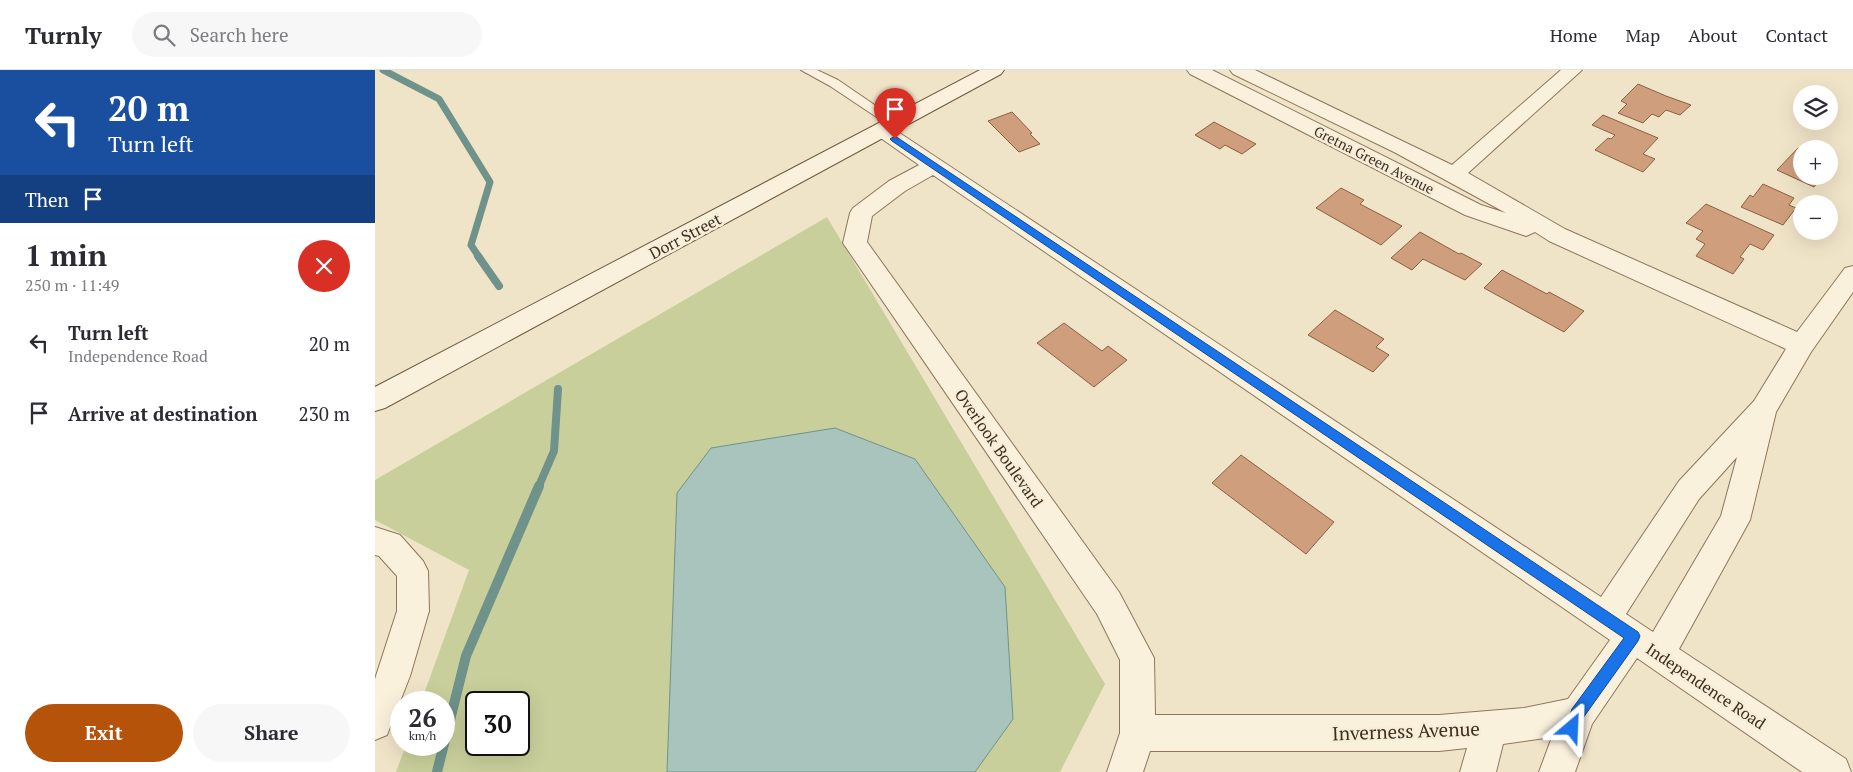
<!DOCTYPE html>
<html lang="en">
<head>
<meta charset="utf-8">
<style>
  :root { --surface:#fff; --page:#f7f7f7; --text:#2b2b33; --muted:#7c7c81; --line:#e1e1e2; --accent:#b45309 }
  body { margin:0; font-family:"PT Serif",serif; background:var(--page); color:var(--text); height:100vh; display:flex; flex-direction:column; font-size:19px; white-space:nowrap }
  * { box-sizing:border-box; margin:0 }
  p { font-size:16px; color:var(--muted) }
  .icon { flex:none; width:28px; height:28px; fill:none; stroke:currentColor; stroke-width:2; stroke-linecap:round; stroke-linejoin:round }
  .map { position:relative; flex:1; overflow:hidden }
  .sheet { display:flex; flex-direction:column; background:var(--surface); width:375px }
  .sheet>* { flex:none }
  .guide { background:#1a4fa0; color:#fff; overflow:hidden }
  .controls { position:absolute; left:1418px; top:15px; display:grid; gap:10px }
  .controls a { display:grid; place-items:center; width:45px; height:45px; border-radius:50%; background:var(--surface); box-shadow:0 5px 20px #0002; font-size:25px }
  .speed { position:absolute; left:15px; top:621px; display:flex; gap:10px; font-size:25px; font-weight:700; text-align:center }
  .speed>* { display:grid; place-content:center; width:65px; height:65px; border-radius:50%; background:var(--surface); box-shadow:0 5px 20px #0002; line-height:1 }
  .speed small { font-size:12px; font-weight:400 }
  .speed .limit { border:2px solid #111; border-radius:8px; background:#fff; color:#111 }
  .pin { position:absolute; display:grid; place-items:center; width:42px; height:42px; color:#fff; margin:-51px -21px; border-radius:50% 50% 50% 0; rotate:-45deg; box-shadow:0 0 5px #0007 }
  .pin .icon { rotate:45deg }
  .me { position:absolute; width:55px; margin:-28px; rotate:26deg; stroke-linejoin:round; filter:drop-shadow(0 0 4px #0008) }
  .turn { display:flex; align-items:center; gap:18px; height:105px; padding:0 25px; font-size:22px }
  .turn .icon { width:65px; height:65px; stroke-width:2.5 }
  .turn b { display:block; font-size:35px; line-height:42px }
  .then { display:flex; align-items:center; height:48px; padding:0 25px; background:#0003; gap:10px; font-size:19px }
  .round { display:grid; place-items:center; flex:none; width:52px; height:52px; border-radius:26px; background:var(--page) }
  .summary { display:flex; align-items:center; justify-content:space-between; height:85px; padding:0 25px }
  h1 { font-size:30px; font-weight:700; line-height:38px }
  .primary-button { display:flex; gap:10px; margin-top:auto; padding:10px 25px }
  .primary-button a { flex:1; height:58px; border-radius:30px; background:var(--accent); color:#fff; font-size:20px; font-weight:700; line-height:58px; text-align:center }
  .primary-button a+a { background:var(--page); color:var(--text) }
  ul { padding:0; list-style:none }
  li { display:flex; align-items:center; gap:15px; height:70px; padding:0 25px }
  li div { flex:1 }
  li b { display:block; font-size:19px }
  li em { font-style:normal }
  header { display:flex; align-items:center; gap:30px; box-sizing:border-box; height:70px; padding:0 25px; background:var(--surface); border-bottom:1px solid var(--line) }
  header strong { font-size:24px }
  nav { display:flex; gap:28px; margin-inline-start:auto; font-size:18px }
  .search { width:350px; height:45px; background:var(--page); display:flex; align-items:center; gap:12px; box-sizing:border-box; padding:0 18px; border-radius:28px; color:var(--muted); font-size:19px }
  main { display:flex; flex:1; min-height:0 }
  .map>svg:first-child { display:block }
  .green { fill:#c9cf9b; fill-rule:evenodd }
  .water { fill:#a9c4bc; stroke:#6f938a }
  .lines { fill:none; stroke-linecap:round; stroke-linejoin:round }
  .stream-far2 { stroke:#6f938a; stroke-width:7 }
  .stream-far1 { stroke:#6f938a; stroke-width:8 }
  .stream { stroke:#6f938a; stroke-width:10 }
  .building { fill:#cf9f7d; stroke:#8d5f41 }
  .service-casing { stroke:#8d765c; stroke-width:2 }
  .minor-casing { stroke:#8d765c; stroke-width:2 }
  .secondary-casing { stroke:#6f573f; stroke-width:2 }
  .service { fill:#faf1dc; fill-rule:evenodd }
  .minor { fill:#faf1dc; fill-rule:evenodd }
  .secondary { fill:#faf1dc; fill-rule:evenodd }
  .route { fill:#1a73e8; stroke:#114b97 }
  .labels { text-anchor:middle; stroke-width:5; stroke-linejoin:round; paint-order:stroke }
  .far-street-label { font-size:14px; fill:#3d2e20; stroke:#f7eed8 }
  .street-label { font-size:16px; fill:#3d2e20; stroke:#f7eed8 }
  .near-street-label { font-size:19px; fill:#3d2e20; stroke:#f7eed8 }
</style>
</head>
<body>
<header>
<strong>Turnly</strong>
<div class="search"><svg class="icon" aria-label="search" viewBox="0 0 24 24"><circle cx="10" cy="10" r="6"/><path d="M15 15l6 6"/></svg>Search here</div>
<nav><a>Home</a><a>Map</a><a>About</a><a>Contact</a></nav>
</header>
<main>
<section class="sheet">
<div class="guide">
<div class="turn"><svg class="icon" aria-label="left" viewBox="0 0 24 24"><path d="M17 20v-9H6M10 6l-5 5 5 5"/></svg><div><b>20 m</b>Turn left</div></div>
<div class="then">Then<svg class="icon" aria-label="arrive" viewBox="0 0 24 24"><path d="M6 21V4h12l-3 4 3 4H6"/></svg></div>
</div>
<div class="summary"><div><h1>1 min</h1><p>250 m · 11:49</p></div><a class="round" style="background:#d93025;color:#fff"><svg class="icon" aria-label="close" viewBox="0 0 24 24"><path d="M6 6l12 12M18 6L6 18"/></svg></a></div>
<ul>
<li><svg class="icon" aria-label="left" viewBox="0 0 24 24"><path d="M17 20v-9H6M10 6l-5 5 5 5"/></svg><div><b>Turn left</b><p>Independence Road</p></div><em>20 m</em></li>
<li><svg class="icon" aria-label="arrive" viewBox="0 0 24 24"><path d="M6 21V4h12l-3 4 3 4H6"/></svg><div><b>Arrive at destination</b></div><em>230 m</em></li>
</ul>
<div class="primary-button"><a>Exit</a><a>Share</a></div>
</section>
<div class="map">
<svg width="1478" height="702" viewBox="0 0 1478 702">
  <rect width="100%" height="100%" fill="#f0e4c8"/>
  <path class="green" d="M 452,147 L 730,614 L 685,702 L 21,702 L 31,675 L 69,675 L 69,632 L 46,632 L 94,500 L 0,450 L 0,410 ZM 101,632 L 144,632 L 144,675 L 101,675 Z"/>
  <path class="water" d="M 460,358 L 540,389 L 630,517 L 638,649 L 600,702 L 292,702 L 302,423 L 336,378 Z"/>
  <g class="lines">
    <path class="stream-far2" d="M 8,0 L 64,29 L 115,112 L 96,175 L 104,187"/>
    <path class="stream-far1" d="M 103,186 L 124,216
      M 163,418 L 179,381 L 183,319"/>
    <path class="stream" d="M 62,702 L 91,586 L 164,416"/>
  </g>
  <path class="building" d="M 1263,14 L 1291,26 L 1316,35 L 1305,45 L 1291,40 L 1284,47 L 1277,44 L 1268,53 L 1243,43 L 1252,34 L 1246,31 Z
    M 637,42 L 657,63 L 655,64 L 665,74 L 644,82 L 613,51 Z
    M 1228,45 L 1283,68 L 1268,84 L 1280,89 L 1268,102 L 1220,80 L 1233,68 L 1236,69 L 1240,65 L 1217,55 Z
    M 839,52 L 881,74 L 867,84 L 850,75 L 845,79 L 820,65 Z
    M 1423,78 L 1426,80 L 1426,106 L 1448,106 L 1439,117 L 1402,100 Z
    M 1388,114 L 1419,128 L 1414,135 L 1421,138 L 1408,155 L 1366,137 L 1375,125 L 1378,127 Z
    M 966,118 L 989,130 L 985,134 L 1027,156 L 1006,175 L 941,138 Z
    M 1331,134 L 1399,165 L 1388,180 L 1375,174 L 1365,187 L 1369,189 L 1358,204 L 1321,186 L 1330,174 L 1321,169 L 1328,161 L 1311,153 Z
    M 1045,162 L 1084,184 L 1086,183 L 1107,194 L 1090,210 L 1048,189 L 1037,200 L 1016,188 Z
    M 1127,200 L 1172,224 L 1174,222 L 1209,241 L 1189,262 L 1109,218 Z
    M 960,240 L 1009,269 L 1001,277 L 1014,285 L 998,302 L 933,265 Z
    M 689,253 L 727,281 L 733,276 L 752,290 L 719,317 L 662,273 Z
    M 866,385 L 959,452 L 931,484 L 837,413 Z"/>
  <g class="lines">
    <defs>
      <path id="service" d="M 426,0 L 442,0 L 463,10 L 526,53 L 520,57 L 515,56 L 455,16 Z"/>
      <path id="minor" d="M 812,0 L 837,0 L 1106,135 L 1131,143 L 1019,82 L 858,4 L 855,0 L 880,0 L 1077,95 L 1186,0 L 1207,0 L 1093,103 L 1190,159 L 1422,262 L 1470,198 L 1478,196 L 1478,222 L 1436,282 L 1401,342 L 1375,450 L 1304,579 L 1471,689 L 1476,702 L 1427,702 L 1262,588 L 1217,654 L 1200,702 L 1164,702 L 1177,667 L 1128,674 L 1121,702 L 1085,702 L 1092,678 L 1064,681 L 775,681 L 768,702 L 732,702 L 745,663 L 745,590 L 722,544 L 468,173 L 475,143 L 478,138 L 514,111 L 544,95 L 500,64 L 497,60 L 500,56 L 507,54 L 514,56 L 1226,527 L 1304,411 L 1379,331 L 1411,279 L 1174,171 L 1160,162 L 1151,166 L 1090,145 L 815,4 ZM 558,105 L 1235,570 L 1193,629 L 1149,638 L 1064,645 L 780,645 L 779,588 L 744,522 L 492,172 L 497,146 L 530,121 ZM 1362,387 L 1346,446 L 1278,562 L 1251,544 L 1324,429 Z
        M 0,457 L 25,465 L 48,491 L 53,501 L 54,541 L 35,606 L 12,665 L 0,670 L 0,609 L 22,541 L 22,506 L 4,486 L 0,485 Z"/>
      <path id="secondary" d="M 605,0 L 629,0 L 626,4 L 10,338 L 0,341 L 0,317 Z"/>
    </defs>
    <use href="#service" class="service-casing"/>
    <use href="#minor" class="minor-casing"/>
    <use href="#secondary" class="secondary-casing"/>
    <use href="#service" class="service"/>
    <use href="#minor" class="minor"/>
    <use href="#secondary" class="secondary"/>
  </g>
  <path class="route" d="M 520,66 L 1263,562 L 1265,566 L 1263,571 L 1208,648 L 1202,663 L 1197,665 L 1192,663 L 1190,658 L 1197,639 L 1249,568 L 517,71 L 515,69 Z"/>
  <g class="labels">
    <g class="far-street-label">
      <text transform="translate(999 90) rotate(27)" y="5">Gretna Green Avenue</text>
    </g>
    <g class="street-label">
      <text transform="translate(310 166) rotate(-28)" y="6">Dorr Street</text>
      <text transform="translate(624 378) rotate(55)" y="6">Overlook Boulevard</text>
      <text transform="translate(1331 616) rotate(34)" y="6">Independence Road</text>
    </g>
    <g class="near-street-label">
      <text transform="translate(1031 661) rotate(-2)" y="7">Inverness Avenue</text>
    </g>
  </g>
</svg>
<div class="controls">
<a><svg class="icon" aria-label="layers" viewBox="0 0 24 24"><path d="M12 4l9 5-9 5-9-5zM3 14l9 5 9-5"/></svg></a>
<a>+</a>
<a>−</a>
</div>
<div class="speed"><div>26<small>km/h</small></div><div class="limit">30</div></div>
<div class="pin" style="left:520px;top:69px;background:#d93025"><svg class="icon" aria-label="arrive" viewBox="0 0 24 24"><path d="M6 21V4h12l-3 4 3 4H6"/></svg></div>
<svg class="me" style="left:1197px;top:658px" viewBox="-20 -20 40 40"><path d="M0-17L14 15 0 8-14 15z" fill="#1a73e8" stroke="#fff" stroke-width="4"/></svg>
</div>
</main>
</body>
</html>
